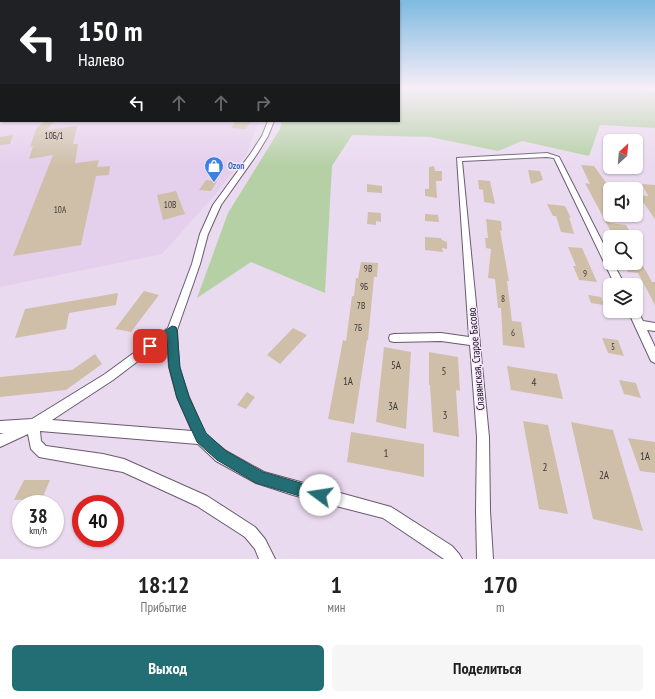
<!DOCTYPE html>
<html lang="ru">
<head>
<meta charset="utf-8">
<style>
  :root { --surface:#fff; --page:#f6f6f6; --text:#222; --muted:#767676; --accent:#236e74 }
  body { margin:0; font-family:"PT Sans Narrow",sans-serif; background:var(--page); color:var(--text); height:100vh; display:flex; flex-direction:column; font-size:15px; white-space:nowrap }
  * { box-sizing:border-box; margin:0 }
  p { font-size:13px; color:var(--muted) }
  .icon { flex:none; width:22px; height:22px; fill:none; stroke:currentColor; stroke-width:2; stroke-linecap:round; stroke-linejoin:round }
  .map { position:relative; height:559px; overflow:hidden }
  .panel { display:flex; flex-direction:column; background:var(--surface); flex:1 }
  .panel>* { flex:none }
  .guide { position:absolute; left:0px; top:0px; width:400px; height:122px; box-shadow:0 1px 3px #0004; background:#202124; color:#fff; overflow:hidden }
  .needle { width:26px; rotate:26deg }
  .fabs { position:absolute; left:603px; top:134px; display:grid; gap:8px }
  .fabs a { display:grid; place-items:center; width:40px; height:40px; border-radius:6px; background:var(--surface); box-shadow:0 1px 3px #0004; font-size:20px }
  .speed { position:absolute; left:12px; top:495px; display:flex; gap:8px; font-size:20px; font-weight:700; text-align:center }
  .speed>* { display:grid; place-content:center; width:52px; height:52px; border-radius:50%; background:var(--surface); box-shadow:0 1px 3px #0004; line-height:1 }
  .speed small { font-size:10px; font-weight:400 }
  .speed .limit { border:6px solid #d22; background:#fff; color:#111 }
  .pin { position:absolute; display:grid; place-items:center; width:34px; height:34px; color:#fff; margin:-17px; border-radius:8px; box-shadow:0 2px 6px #0006 }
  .me { position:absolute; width:44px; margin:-22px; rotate:284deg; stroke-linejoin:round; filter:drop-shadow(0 0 3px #0008) }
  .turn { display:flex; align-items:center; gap:14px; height:84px; padding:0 12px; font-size:18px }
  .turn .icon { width:52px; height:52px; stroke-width:2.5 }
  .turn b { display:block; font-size:28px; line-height:34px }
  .lanes { display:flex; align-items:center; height:38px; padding:0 12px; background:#0003; justify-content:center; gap:20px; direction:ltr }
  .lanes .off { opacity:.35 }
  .eta { display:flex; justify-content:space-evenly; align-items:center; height:68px; text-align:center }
  .eta b { font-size:24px; font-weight:600; line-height:28px }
  .button { display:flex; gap:8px; margin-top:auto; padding:8px 12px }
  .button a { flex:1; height:46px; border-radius:6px; background:var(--accent); color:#fff; font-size:16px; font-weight:600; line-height:46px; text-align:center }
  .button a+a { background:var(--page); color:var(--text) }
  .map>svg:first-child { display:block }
  .built { fill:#e4cfec }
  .green { fill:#b5d0a5 }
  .building { fill:#cfbfa9 }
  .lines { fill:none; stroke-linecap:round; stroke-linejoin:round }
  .minor-casing { stroke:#685b6e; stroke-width:2 }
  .minor { fill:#fff; fill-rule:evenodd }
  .route { fill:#236e74; stroke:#17484b }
  .labels { text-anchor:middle; stroke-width:3; stroke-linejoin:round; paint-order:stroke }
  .number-label { font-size:9px; fill:#403938 }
  .far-shop-label { font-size:9px; font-weight:bold; fill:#366cbe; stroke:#f7e7fe; text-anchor:start }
  .street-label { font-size:11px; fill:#110c13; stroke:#f7e7fe }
  .near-number-label { font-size:11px; fill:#403938 }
</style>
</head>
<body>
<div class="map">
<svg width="655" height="559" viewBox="0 0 655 559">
  <rect width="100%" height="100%" fill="#eadaf0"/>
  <path class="built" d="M 0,96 L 1,121 L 259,121 L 247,153 L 214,196 L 162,254 L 0,287 Z"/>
  <path class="green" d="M 399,88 L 636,88 L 650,91 L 655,90 L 655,128 L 600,125 L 589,156 L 522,141 L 498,151 L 430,137 L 352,135 L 332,166 L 325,293 L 251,262 L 197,298 L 228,213 L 280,129 L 282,121 L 399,121 Z"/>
  <path class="building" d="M 44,121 L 55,121 L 46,130 L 77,126 L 73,144 L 78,144 L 75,163 L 99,160 L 97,167 L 110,166 L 109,175 L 96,176 L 81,245 L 13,256 L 53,155 L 29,159 L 33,146 L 30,147 L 36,129 Z
    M 236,121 L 251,121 L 246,129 L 231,128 Z
    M 13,135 L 10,144 L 0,145 L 0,137 Z
    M 581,165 L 594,166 L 610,188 L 610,223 L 626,225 L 632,235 L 611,232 L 585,183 L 590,184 Z
    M 434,166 L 435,171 L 442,171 L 442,181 L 436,181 L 437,198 L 425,196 L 425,189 L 429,189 L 429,167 Z
    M 528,170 L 540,171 L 543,180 L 531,184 Z
    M 206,180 L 217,181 L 211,191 L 199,190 Z
    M 478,180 L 490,181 L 495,204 L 484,202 L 483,190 L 479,189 Z
    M 367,184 L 382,186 L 382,193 L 367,192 Z
    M 642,184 L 655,185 L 655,219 L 638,195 L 648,196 Z
    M 176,191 L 185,214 L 163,220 L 157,195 Z
    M 547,204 L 565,206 L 571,218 L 569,217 L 574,234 L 561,232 L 556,216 L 553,216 Z
    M 368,212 L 381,213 L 381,222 L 376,221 L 376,225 L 367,224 Z
    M 425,214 L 438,215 L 439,222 L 425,221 Z
    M 486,219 L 501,221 L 502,231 L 500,230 L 509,281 L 507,281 L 512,321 L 521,322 L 525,348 L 503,345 L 501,308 L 498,308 L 495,279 L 488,278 L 491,249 L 486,248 L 485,238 L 488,238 Z
    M 425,237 L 441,238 L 442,240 L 447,242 L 447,249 L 442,248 L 443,252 L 425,250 Z
    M 568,247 L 582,248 L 597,282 L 579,280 L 573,266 L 576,266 Z
    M 636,253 L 652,282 L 655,282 L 655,305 L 638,273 L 628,272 L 623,263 L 636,263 Z
    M 361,262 L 378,263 L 377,277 L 374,277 L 368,340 L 367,340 L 354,424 L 328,419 L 343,340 L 346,341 L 352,296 L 354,296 L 356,278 L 358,278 Z
    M 144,291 L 159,295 L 131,332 L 115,329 Z
    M 118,293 L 116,305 L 69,313 L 66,329 L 15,338 L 25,309 Z
    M 588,295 L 601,297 L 604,305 L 591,303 Z
    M 293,328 L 307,335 L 280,364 L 267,355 Z
    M 602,338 L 618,340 L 624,356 L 608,353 Z
    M 384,347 L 411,352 L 406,429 L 376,422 Z
    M 429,352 L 458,357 L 460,391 L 456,390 L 459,437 L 433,432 L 430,385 L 429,385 Z
    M 95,354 L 102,364 L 66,390 L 0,397 L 0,377 L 72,370 Z
    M 507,366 L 557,374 L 563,399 L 511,390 Z
    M 619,380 L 636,383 L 641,398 L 624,394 Z
    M 247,392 L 255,397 L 246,409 L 237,405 Z
    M 523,421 L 548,425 L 568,514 L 539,509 Z
    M 571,422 L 613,430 L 643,531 L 593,519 Z
    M 351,432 L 424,444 L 424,477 L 347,462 Z
    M 628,438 L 655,442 L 655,473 L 640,471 Z
    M 24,480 L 50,480 L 42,499 L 14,500 Z"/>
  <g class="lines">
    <defs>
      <path id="minor" d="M 268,121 L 274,121 L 268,136 L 257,154 L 221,205 L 208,234 L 200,264 L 177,330 L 179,367 L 189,397 L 205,434 L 226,451 L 264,472 L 391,507 L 452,546 L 459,554 L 462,559 L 444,559 L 383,518 L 293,495 L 256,483 L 216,461 L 198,444 L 40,431 L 41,441 L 46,446 L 103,454 L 124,459 L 207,496 L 255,527 L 265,539 L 275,559 L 259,559 L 255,549 L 245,537 L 197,506 L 123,472 L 39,457 L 31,449 L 28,434 L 0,447 L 0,434 L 4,433 L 0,433 L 0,421 L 32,419 L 105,374 L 168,328 L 192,264 L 200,234 L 213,205 L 251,153 L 262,136 ZM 167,339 L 169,367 L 177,397 L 192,431 L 52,420 L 113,380 Z
        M 547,153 L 559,157 L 610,257 L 610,263 L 613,263 L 625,285 L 615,285 L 554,158 L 547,157 L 462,161 L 489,437 L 490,511 L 493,559 L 477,559 L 476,511 L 477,437 L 470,345 L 441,341 L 394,342 L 390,341 L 389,338 L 390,335 L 394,334 L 441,333 L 469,337 L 457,158 Z
        M 636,308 L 643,321 L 655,323 L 655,331 L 647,330 L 655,347 L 655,363 L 651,361 L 628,311 L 636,311 Z"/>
    </defs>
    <use href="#minor" class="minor-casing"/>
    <use href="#minor" class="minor"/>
  </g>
  <linearGradient id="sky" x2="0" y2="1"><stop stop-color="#7fbae0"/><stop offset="0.53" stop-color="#f6eef8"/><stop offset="1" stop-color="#f6eef8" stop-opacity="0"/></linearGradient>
  <rect width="655" height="166" fill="url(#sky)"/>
  <path class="route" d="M 172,326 L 176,327 L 177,330 L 180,367 L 189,397 L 206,433 L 226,451 L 263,472 L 325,490 L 327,495 L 325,500 L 320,502 L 256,483 L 217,460 L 197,442 L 177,398 L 169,367 L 167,339 L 150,350 L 147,349 L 145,346 L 147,343 Z"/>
  <defs>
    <symbol id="shop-pin" viewBox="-11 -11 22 30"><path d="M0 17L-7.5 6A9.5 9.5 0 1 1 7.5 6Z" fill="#3f7fe0" stroke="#f7e7fe"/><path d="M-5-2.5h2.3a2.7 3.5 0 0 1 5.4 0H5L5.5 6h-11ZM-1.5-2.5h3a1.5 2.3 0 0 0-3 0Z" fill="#fff"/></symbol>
  </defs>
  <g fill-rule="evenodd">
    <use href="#shop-pin" x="203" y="155" width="22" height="30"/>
  </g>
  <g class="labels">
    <g class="number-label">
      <text x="54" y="139">10Б/1</text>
      <text x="170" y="208">10В</text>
      <text x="60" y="213">10А</text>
      <text x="368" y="272">9В</text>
      <text x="585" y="277">9</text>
      <text x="364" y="290">9Б</text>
      <text x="503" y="302">8</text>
      <text x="361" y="309">7В</text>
      <text x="358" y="331">7Б</text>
      <text x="513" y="336">6</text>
      <text x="613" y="350">5</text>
    </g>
    <g class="far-shop-label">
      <text x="228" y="169">Ozon</text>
    </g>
    <g class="street-label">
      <text transform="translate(476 359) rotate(-95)" y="4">Славянская, Старое Басово</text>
    </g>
    <g class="near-number-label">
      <text x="396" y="369">5А</text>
      <text x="444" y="375">5</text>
      <text x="348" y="385">1А</text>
      <text x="534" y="386">4</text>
      <text x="393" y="410">3А</text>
      <text x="445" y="419">3</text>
      <text x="386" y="457">1</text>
      <text x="645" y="460">1А</text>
      <text x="545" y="471">2</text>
      <text x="604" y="479">2А</text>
    </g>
  </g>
</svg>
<div class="fabs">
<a><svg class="needle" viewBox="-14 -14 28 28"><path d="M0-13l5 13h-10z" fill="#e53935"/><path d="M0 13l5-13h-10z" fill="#767676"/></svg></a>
<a><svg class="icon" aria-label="sound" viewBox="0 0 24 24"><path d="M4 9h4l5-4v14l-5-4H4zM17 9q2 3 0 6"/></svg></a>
<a><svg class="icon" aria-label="search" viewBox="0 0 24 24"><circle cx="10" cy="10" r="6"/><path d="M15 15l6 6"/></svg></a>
<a><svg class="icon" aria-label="layers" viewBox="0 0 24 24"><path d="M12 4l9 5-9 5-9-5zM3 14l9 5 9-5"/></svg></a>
</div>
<div class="speed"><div>38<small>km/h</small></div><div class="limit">40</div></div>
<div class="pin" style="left:150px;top:346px;background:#d93025"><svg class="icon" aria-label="arrive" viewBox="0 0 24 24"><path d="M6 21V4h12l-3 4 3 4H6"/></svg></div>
<svg class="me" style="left:320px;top:495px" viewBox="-20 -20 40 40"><circle r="19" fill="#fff"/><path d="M0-13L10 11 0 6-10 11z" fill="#236e74"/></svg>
<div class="guide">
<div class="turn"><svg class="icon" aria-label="left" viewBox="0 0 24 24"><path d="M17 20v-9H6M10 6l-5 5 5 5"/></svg><div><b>150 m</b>Налево</div></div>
<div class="lanes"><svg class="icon" aria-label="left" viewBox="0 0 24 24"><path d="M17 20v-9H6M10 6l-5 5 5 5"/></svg><svg class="icon off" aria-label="ahead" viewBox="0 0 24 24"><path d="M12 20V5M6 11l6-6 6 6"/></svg><svg class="icon off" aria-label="ahead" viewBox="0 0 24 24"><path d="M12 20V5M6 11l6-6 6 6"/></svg><svg class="icon off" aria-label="right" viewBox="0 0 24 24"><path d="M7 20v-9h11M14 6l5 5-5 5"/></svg></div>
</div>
</div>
<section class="panel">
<div class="eta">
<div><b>18:12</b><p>Прибытие</p></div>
<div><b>1</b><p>мин</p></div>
<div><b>170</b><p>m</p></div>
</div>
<div class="button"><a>Выход</a><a>Поделиться</a></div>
</section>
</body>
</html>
